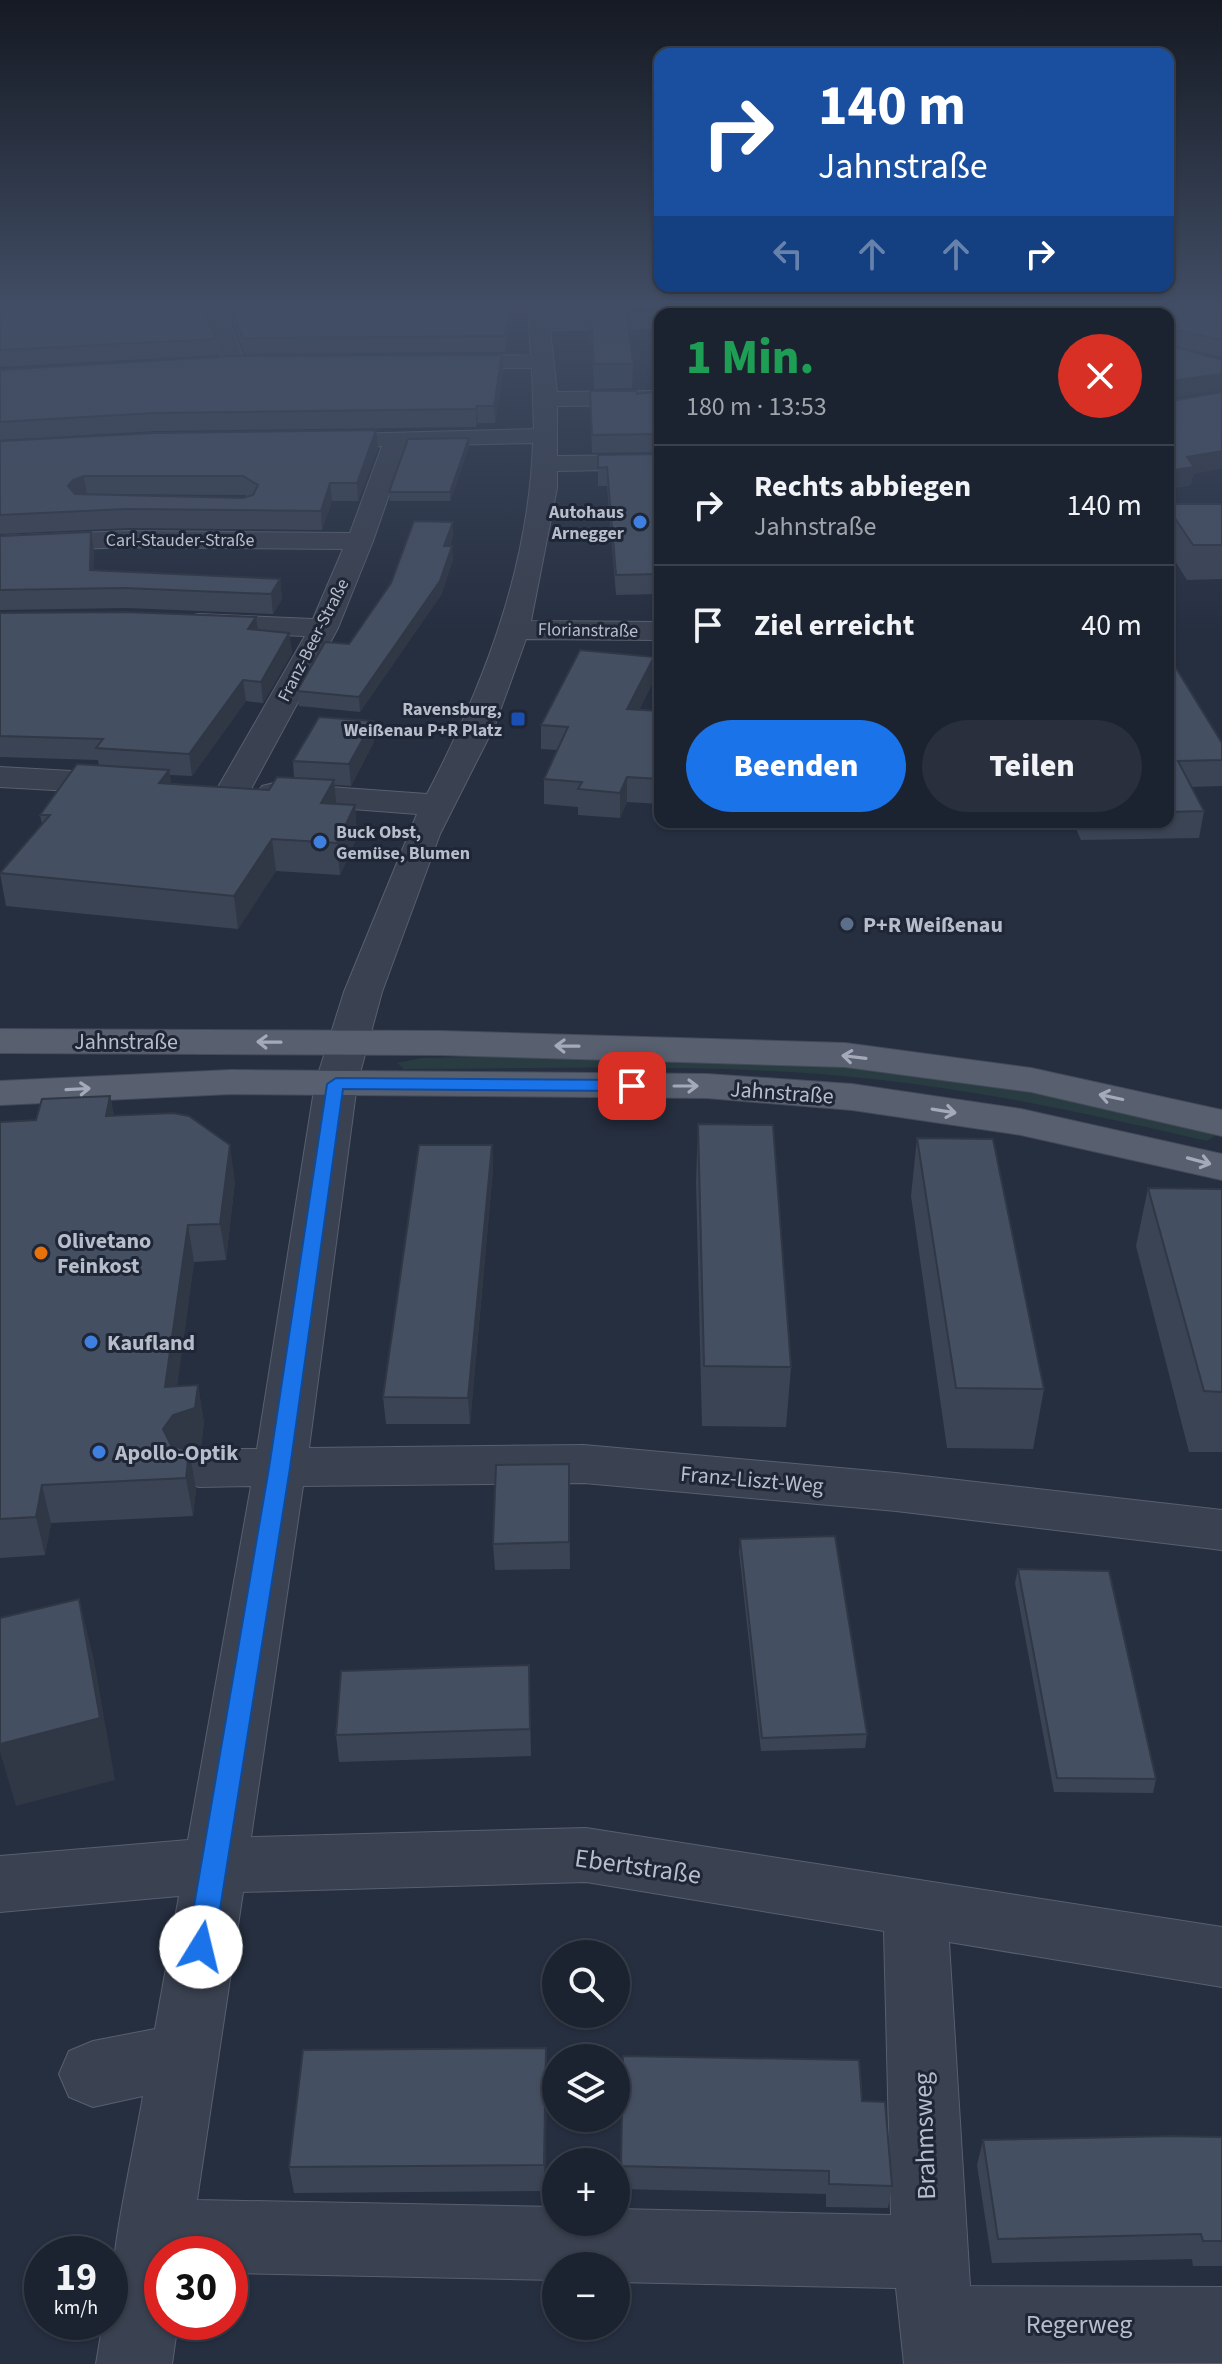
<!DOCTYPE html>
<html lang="de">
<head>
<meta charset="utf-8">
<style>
  :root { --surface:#1c2330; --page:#292f3c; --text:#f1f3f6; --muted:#a0a4ab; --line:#3a404c; --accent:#1a73e8 }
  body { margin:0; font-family:"Source Sans 3",sans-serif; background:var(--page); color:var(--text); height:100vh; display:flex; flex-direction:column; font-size:30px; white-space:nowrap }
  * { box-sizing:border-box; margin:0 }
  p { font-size:26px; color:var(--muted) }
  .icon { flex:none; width:44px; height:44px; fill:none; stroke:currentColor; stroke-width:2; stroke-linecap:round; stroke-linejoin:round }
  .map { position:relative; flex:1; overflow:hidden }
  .drawer { position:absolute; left:654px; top:308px; width:520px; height:520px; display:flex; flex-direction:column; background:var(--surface); border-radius:16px; box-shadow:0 2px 6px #0004,0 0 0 2px var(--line) }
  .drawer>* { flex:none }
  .guide { position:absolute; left:654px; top:48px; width:520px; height:244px; border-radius:16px; box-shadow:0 2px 6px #0004,0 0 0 2px var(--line); background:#1a4fa0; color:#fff; overflow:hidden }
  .controls { position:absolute; left:542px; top:1940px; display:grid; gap:16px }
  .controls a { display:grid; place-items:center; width:88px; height:88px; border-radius:50%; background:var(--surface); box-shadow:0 2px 6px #0004,0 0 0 2px var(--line); font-size:40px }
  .speed { position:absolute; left:24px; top:2236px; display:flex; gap:16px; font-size:40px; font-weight:700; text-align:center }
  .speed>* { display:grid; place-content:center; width:104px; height:104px; border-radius:50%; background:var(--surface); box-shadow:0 2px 6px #0004,0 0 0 2px var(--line); line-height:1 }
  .speed small { font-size:20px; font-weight:400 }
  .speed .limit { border:12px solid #d22; background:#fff; color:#111 }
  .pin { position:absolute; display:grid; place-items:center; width:68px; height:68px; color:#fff; margin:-34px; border-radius:16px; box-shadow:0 4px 12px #0006 }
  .me { position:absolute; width:88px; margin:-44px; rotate:9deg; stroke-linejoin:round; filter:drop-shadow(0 0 6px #0008) }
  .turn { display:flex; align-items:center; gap:28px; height:168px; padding:0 32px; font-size:36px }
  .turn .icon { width:104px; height:104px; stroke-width:2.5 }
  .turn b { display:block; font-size:56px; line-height:68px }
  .lanes { display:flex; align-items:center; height:76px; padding:0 32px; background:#0003; justify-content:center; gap:40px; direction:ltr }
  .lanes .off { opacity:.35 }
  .round { display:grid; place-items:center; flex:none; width:84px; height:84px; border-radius:42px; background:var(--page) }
  .summary { display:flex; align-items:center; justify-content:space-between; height:136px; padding:0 32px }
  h1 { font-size:48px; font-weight:800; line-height:60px; color:#1e9e55 }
  .button { display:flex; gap:16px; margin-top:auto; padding:16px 32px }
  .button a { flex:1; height:92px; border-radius:48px; background:var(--accent); color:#fff; font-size:32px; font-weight:800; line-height:92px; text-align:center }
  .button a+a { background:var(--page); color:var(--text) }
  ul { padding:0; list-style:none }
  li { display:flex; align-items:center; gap:24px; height:120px; padding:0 32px; border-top:2px solid var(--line) }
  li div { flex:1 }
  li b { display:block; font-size:30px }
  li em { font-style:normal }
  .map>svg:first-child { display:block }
  .green { fill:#283c41 }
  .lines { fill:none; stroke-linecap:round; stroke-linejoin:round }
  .minor-casing { stroke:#585f6e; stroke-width:2 }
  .major-casing { stroke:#444a59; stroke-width:2 }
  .minor { fill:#3a4150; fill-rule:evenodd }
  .major { fill:#586070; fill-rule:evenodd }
  .wall { fill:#3b4454; fill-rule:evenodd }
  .shaded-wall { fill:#303745 }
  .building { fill:#454f62; stroke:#303745; stroke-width:2; fill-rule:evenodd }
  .oneway { stroke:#a4aab9 }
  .route { fill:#1a73e8; stroke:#114b97; stroke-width:2 }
  .shop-dot { fill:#3f7fe0; stroke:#1f2635; stroke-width:3 }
  .transit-dot { fill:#1a4fb4; stroke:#1f2635; stroke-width:3 }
  .service-dot { fill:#5c6f8a; stroke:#1f2635; stroke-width:3 }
  .food-dot { fill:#e8710a; stroke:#1f2635; stroke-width:3 }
  .labels { text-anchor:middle; stroke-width:6; stroke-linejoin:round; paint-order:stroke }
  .far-poi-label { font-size:18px; font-weight:bold; fill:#b7bdcb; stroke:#1f2635; text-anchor:end }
  .far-street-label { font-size:18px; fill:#b7bdcb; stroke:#1f2635 }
  .poi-label { font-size:22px; font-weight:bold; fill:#b7bdcb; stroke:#1f2635; text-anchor:start }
  .street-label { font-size:22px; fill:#b7bdcb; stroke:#1f2635 }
  .near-street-label { font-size:26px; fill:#b7bdcb; stroke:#1f2635 }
</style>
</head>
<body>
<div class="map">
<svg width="1222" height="2364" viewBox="0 0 1222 2364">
  <rect width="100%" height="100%" fill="#262f40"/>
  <path class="green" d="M 518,1056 C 636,1059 755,1057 872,1069 C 989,1081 1104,1108 1219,1133 L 1207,1141 C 1096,1115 985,1091 872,1079 C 717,1062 559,1069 404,1069 L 397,1063 L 421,1058 Z"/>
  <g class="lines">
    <defs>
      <path id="minor" d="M 201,303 L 221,303 L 246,364 L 243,369 L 227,369 L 224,364 Z
        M 532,303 L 552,303 L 550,318 L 660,315 L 660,327 L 550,330 L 557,392 L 660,391 L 660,405 L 557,406 L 557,456 L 660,455 L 660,469 L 557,471 L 557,488 L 531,621 L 660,622 L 660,640 L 526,639 L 495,725 L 440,834 L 382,992 L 357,1084 L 309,1448 L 584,1445 L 896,1473 L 1222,1510 L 1222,1550 L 896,1511 L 584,1483 L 303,1486 L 251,1837 L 586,1828 L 1222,1927 L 1222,1987 L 949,1942 L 970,2286 L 1222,2287 L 1222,2363 L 904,2364 L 896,2288 L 616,2282 L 616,2266 L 556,2266 L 556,2280 L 230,2273 L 230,2254 L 162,2254 L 162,2322 L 178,2322 L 172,2364 L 96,2364 L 103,2322 L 110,2322 C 110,2246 130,2172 143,2096 L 93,2107 L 69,2097 L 59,2074 L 69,2051 L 93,2041 L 155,2029 L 179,1896 L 0,1912 L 0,1856 L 188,1840 L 251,1486 L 199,1487 L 181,1481 L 173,1468 L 181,1455 L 199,1449 L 257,1449 L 315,1084 L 344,992 L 417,814 L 274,803 L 262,800 L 257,793 L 262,786 L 274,783 L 427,794 C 484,685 529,567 533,443 L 406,446 L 373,541 L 338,628 L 251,789 L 246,796 L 234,799 L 222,796 L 217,789 L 305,636 L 198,632 L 188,629 L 184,623 L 188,617 L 198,614 L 313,619 L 343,549 L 129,547 L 0,552 L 0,536 L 129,531 L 350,533 L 382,446 L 318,447 L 310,445 L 306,440 L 310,435 L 534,429 L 532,368 L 442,368 L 431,362 L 442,356 L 531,355 L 529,324 ZM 586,1882 L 884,1931 L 891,2215 L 616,2209 L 616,2222 L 556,2222 L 556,2207 L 197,2200 L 243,1892 Z
        M 0,767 L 125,774 L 137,777 L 142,784 L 137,791 L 125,794 L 0,787 Z"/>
      <path id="major" d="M 0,1029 L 440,1031 L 845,1043 L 1031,1068 L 1222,1110 L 1222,1136 L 1031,1092 L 845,1067 L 440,1055 L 0,1053 Z
        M 231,1070 L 707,1074 L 852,1084 L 1021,1109 L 1222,1154 L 1222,1180 L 1021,1135 L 852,1110 L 707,1098 L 231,1094 L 0,1105 L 0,1081 Z"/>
    </defs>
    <use href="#minor" class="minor-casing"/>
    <use href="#major" class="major-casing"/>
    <use href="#minor" class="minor"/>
    <use href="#major" class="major"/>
  </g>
  <path class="wall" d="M 0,303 L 216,339 L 218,355 L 0,367 Z
    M 224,303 L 530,303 L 527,315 L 511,315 L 505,352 L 245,354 Z
    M 553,303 L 624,303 L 633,364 L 632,388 L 594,389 L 590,314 L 553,315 Z
    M 641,303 L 1222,303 L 1222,357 L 1168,345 L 1222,390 L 1168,398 L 1171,401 L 1222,392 L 1222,468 L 1193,474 L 1191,485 L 1168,489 L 1168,314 L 662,314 L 662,313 L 656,312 Z
    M 502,355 L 503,371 L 495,423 L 478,423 L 476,427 L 157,431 L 0,440 L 0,370 Z
    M 590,391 L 637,394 L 660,391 L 660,452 L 592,453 Z
    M 376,430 L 378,448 L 358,501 L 332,501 L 322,530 L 129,528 L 0,534 L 0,441 ZM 87,494 L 245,495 L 248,497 L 243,498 Z
    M 469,438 L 469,447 L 450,501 L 390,501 L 389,492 Z
    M 660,454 L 660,594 L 616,595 L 607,486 L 598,486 L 598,455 Z
    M 1168,504 L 1222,504 L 1222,579 L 1187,580 L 1168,550 Z
    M 453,522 L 453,535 L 450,546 L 453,559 L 441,595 L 360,712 L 299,706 L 297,691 L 349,644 Z
    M 91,532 L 94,551 L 93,570 L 280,579 L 282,599 L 273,614 L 127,608 L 0,610 L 0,536 Z
    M 0,613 L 289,633 L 292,653 L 263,703 L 246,701 L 192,776 L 170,775 L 171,784 L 269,790 L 294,778 L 293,761 L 373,721 L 374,742 L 351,786 L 334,785 L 336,804 L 355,805 L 357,837 L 340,875 L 276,871 L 238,929 L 6,906 L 0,873 L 42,824 L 40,815 L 99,766 L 98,760 L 0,757 Z
    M 1168,655 L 1222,743 L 1222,786 L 1191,787 L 1204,811 L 1199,838 L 1081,840 L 1073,822 L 1168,822 Z
    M 654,680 L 639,710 L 660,711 L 660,804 L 627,802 L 620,818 L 578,815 L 578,807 L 544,804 L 544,779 L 557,750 L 541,749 L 541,725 Z
    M 110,1096 L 114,1116 L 235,1181 L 226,1260 L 194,1262 L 177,1386 L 198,1385 L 204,1423 L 201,1446 L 186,1450 L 189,1451 L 196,1489 L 193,1516 L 51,1523 L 45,1555 L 0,1558 L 0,1122 L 36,1120 Z
    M 698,1124 L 791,1367 L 786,1427 L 702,1426 L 696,1181 Z
    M 917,1138 L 1044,1389 L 1033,1449 L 947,1448 L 911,1196 Z
    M 492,1145 L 493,1170 L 470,1424 L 386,1424 L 383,1397 Z
    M 1148,1188 L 1222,1189 L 1222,1452 L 1189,1452 L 1136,1246 Z
    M 569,1464 L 570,1569 L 495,1570 L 493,1544 Z
    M 740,1539 L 867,1734 L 865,1748 L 761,1751 L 739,1552 Z
    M 1018,1569 L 1156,1779 L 1153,1793 L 1054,1792 L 1015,1583 Z
    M 529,1665 L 531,1756 L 339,1762 L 336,1735 Z
    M 546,2048 L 547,2074 L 545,2191 L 294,2193 L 289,2167 Z
    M 623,2056 L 862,2101 L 892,2186 L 888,2208 L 826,2207 L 826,2194 L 620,2189 Z
    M 1222,2137 L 1222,2266 L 1193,2266 L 1192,2259 L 992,2263 L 977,2165 L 983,2140 Z"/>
  <path class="shaded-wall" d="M 510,303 L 511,315 L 505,352 L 505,336 Z
    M 502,355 L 503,371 L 495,423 L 494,406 Z
    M 1222,374 L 1222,390 L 1168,398 L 1170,381 Z
    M 477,406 L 478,423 L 476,427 L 476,409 Z
    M 376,430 L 378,448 L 358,501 L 357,483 Z
    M 469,438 L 469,447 L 450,501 L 450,492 Z
    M 1222,451 L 1222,468 L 1193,474 L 1191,485 L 1168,489 L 1168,471 L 1187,457 Z
    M 84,476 L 87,494 L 71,505 L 68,486 L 73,480 Z
    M 330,483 L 332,501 L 322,530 L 321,511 Z
    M 453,522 L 453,535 L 445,559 L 444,546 Z
    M 91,532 L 94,551 L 93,590 L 90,570 Z
    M 452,546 L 453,559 L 441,595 L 360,712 L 359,697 Z
    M 280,579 L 282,599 L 273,614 L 271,594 Z
    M 256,617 L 259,637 L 248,629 Z
    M 289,633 L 292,653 L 263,703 L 261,682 Z
    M 654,657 L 654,680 L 627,733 L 627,709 Z
    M 243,680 L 246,701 L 192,776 L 189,754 Z
    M 373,721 L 374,742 L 351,786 L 349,764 Z
    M 169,770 L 174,801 L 159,783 Z
    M 627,777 L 627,802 L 620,818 L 620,793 Z
    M 334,780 L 337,812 L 321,803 Z
    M 355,805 L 357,837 L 340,875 L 337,843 Z
    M 272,839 L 276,871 L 238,929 L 234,896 Z
    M 110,1096 L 117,1132 L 106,1116 Z
    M 230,1145 L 235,1181 L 226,1260 L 220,1224 Z
    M 492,1145 L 493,1170 L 470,1424 L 468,1398 Z
    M 188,1225 L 194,1262 L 173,1415 L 198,1385 L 204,1423 L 201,1446 L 180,1452 L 170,1466 L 163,1429 L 165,1387 Z
    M 189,1451 L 196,1489 L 193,1516 L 186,1478 Z
    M 42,1485 L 51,1523 L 45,1555 L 36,1517 Z
    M 79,1599 L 94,1660 L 115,1780 L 16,1806 L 0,1752 L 0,1744 Z
    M 546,2048 L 547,2074 L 545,2191 L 544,2165 Z"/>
  <path class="building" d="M 0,303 L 202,303 L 216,339 L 0,350 Z
    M 229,303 L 510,303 L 505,336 L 243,338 Z
    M 665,303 L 1222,303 L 1222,340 L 1171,329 L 1168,331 L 1168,314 L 682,314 Z
    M 626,308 L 633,364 L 594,364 L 590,309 Z
    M 1168,340 L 1168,345 L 1222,360 L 1222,374 L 1170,381 L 1168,396 Z
    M 502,355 L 494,406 L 477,406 L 476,409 L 154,413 L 0,422 L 0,370 L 233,356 Z
    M 590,391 L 636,391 L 637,394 L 660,391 L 660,434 L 592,435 Z
    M 1222,392 L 1222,451 L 1187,457 L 1194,467 L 1168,471 L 1168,398 L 1171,401 Z
    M 376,430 L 357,483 L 330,483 L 321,511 L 126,509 L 0,515 L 0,441 L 155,433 ZM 84,476 L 243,476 L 258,485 L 253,495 L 243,498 L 75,494 L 68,486 L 73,480 Z
    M 469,438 L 450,492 L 389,492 L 408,439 Z
    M 660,454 L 660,574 L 616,575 L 607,467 L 598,468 L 598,455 Z
    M 1168,504 L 1222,504 L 1222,545 L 1193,545 L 1168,508 Z
    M 414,521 L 453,522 L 444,546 L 452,546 L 440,581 L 359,697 L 297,691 L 325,642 L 349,644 L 391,583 Z
    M 91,532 L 90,570 L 280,579 L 271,594 L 124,588 L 0,590 L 0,536 Z
    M 124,612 L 256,617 L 248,629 L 289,633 L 261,682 L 243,680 L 189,754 L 96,748 L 103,739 L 0,736 L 0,613 Z
    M 580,650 L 654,657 L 627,709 L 660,711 L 660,779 L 627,777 L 620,793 L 578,789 L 582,782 L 544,779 L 568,727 L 541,725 Z
    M 1168,655 L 1222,743 L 1222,760 L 1178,761 L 1204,811 L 1168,812 Z
    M 319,717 L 373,721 L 349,764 L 293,761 Z
    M 77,764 L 169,770 L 159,783 L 269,790 L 277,777 L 334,780 L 321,803 L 355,805 L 337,843 L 272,839 L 234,896 L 0,873 L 50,815 L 40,815 Z
    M 110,1096 L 106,1116 L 173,1113 L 189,1116 L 230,1145 L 220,1224 L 188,1225 L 165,1387 L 198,1385 L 195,1408 L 173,1415 L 163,1429 L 171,1445 L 189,1451 L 186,1478 L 42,1485 L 36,1517 L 0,1519 L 0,1122 L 36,1120 L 42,1099 Z
    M 698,1124 L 773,1125 L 791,1367 L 704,1366 Z
    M 917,1138 L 993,1139 L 1044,1389 L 956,1388 Z
    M 419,1145 L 492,1145 L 468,1398 L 383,1397 Z
    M 1148,1188 L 1222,1189 L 1222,1392 L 1204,1391 Z
    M 569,1464 L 569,1542 L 493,1544 L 496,1465 Z
    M 835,1536 L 867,1734 L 762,1738 L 740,1539 Z
    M 1018,1569 L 1109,1571 L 1156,1779 L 1057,1778 Z
    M 79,1599 L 100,1718 L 0,1744 L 0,1618 Z
    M 529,1665 L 530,1729 L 336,1735 L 341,1671 Z
    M 546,2048 L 544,2165 L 289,2167 L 303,2050 Z
    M 623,2056 L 859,2060 L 862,2101 L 885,2102 L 892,2186 L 829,2184 L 829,2171 L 621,2166 Z
    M 1174,2136 L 1222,2137 L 1222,2241 L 1203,2241 L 1201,2234 L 998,2239 L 983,2140 Z"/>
  <defs><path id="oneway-shaft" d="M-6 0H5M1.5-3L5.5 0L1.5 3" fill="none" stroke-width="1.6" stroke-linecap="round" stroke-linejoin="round" transform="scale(2)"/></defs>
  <g class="oneway">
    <use href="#oneway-shaft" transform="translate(269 1042) rotate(-179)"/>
    <use href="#oneway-shaft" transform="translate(567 1046) rotate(-179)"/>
    <use href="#oneway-shaft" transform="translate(854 1057) rotate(-173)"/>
    <use href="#oneway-shaft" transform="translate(686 1086)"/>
    <use href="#oneway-shaft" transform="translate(78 1089) rotate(-3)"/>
    <use href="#oneway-shaft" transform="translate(1111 1097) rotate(-168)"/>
    <use href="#oneway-shaft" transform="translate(944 1111) rotate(9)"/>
    <use href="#oneway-shaft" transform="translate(1199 1161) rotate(15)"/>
  </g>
  <linearGradient id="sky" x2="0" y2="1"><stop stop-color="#151a23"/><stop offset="0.48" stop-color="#414d64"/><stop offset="1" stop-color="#414d64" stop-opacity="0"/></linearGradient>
  <rect width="1222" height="634" fill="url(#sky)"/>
  <path class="route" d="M 336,1078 L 632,1080 L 641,1086 L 632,1091 L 343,1089 L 290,1468 L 214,1947 L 210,1955 L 201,1959 L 191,1955 L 187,1947 L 269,1468 L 327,1084 Z"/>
  <g class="shop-dot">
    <circle cx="640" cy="522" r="8"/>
    <circle cx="320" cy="842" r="8"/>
    <circle cx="91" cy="1342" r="8"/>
    <circle cx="99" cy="1452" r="8"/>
  </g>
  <rect class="transit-dot" x="510" y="711" width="16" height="16" rx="4"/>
  <circle class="service-dot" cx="847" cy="924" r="8"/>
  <circle class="food-dot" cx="41" cy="1253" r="8"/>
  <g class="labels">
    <g class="far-poi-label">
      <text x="624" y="518">Autohaus<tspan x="624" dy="21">Arnegger</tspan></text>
      <text x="502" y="715">Ravensburg,<tspan x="502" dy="21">Weißenau P+R Platz</tspan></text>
      <text x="336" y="838" text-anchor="start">Buck Obst,<tspan x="336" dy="21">Gemüse, Blumen</tspan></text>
    </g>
    <g class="far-street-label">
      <text x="180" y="546">Carl-Stauder-Straße</text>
      <text transform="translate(588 630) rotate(1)" y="6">Florianstraße</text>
      <text transform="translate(313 640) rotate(-63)" y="6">Franz-Beer-Straße</text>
    </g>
    <g class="poi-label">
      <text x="863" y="932">P+R Weißenau</text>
      <text x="57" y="1248">Olivetano<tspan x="57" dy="25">Feinkost</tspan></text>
      <text x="107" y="1350">Kaufland</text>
      <text x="115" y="1460">Apollo-Optik</text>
    </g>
    <g class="street-label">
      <text x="126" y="1049">Jahnstraße</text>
      <text transform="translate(782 1092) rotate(4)" y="8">Jahnstraße</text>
      <text transform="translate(752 1479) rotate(5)" y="8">Franz-Liszt-Weg</text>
    </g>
    <g class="near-street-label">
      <text transform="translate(638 1866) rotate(8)" y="9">Ebertstraße</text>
      <text transform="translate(924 2136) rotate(-92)" y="9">Brahmsweg</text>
      <text x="1079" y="2333">Regerweg</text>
    </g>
  </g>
</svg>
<div class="controls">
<a><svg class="icon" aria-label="search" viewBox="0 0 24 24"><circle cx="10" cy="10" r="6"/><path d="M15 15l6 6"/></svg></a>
<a><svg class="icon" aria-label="layers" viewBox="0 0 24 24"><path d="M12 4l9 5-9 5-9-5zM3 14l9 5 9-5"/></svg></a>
<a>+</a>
<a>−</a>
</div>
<div class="speed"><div>19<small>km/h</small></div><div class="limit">30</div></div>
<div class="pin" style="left:632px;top:1086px;background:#d93025"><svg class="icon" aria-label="arrive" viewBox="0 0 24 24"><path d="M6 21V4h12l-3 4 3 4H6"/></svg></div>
<svg class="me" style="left:201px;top:1947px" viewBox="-20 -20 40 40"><circle r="19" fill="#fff"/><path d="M0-13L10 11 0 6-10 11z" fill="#1a73e8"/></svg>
<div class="guide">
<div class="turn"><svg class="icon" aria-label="right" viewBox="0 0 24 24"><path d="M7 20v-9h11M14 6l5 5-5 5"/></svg><div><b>140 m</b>Jahnstraße</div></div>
<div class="lanes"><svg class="icon off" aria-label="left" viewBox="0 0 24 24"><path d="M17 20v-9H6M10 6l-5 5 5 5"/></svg><svg class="icon off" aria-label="ahead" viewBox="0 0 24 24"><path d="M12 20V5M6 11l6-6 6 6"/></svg><svg class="icon off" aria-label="ahead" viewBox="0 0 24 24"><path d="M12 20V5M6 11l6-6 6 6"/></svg><svg class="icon" aria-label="right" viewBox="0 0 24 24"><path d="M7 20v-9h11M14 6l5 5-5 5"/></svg></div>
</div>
<section class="drawer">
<div class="summary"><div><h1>1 Min.</h1><p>180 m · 13:53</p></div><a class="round" style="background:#d93025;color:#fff"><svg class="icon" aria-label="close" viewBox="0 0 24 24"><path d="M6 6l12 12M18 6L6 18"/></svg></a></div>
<ul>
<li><svg class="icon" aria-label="right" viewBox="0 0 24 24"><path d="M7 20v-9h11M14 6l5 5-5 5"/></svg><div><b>Rechts abbiegen</b><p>Jahnstraße</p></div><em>140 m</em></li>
<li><svg class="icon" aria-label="arrive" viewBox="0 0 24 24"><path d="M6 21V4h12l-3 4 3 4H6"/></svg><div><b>Ziel erreicht</b></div><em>40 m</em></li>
</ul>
<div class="button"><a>Beenden</a><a>Teilen</a></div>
</section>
</div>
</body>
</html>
